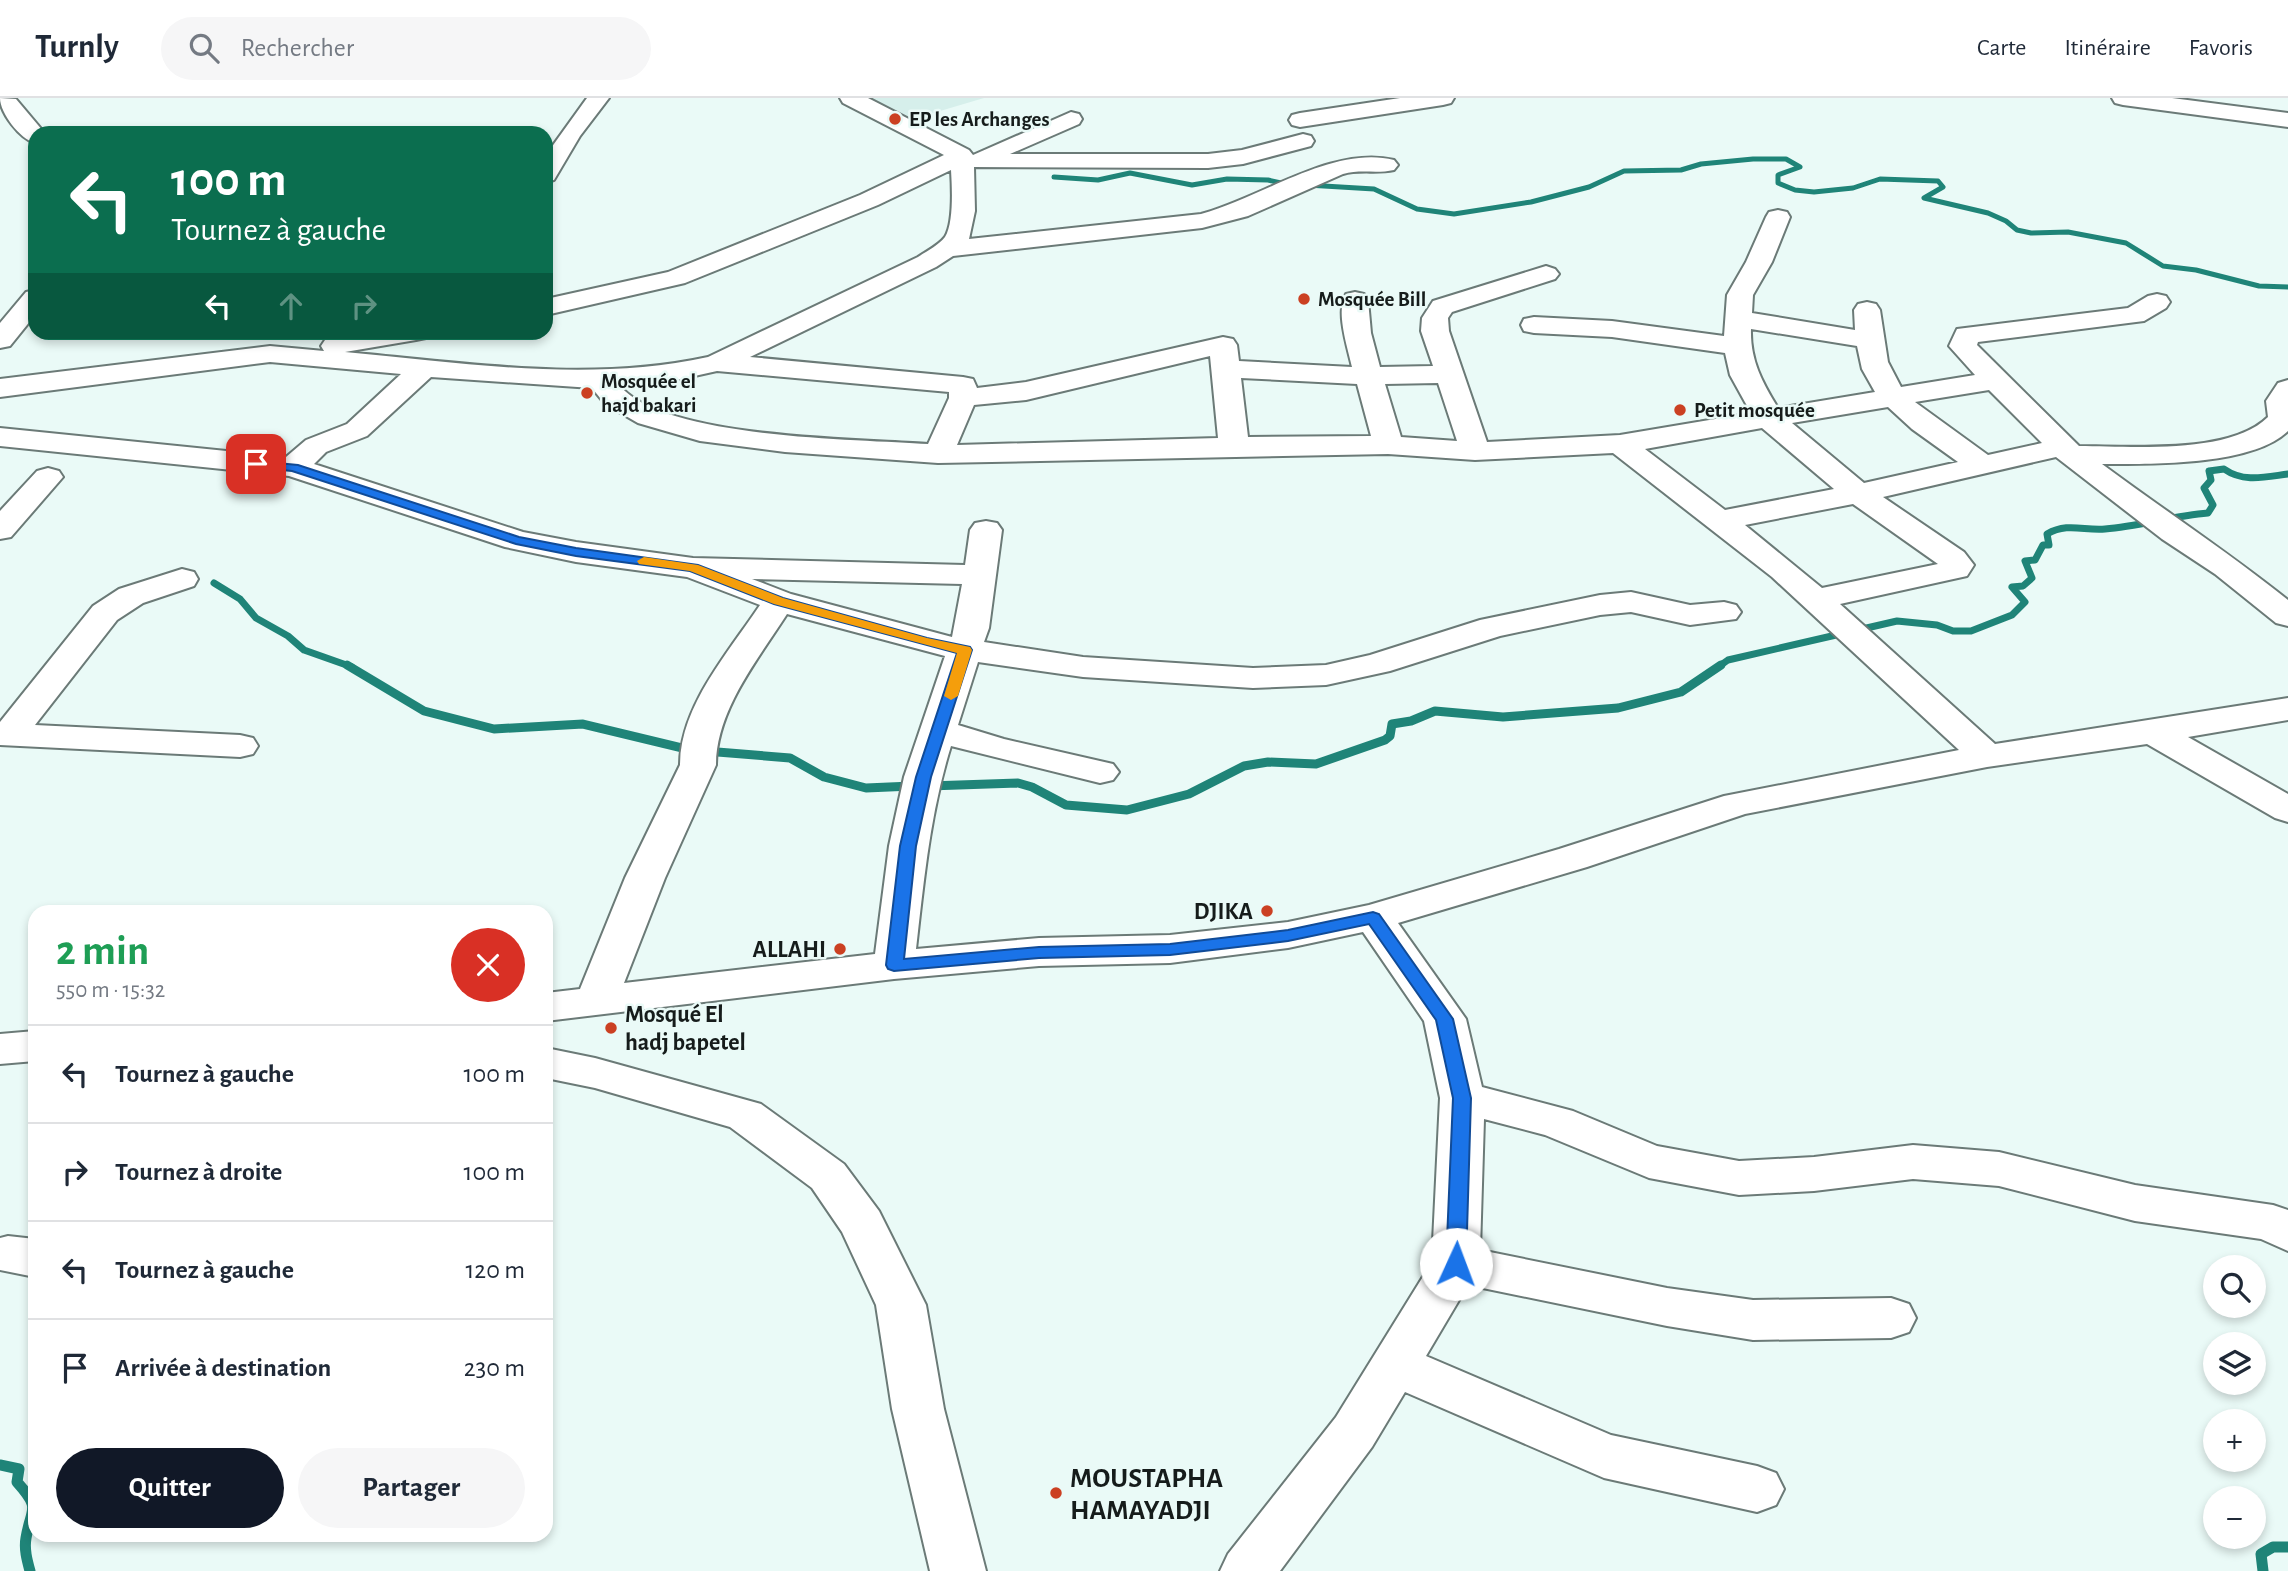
<!DOCTYPE html>
<html lang="fr">
<head>
<meta charset="utf-8">
<style>
  :root { --surface:#fff; --page:#f6f6f7; --text:#1f2937; --muted:#747a83; --line:#e0e1e3; --accent:#111827 }
  body { margin:0; font-family:"Alegreya Sans",sans-serif; background:var(--page); color:var(--text); height:100vh; display:flex; flex-direction:column; font-size:26px; white-space:nowrap }
  * { box-sizing:border-box; margin:0 }
  p { font-size:23px; color:var(--muted) }
  .icon { flex:none; width:38px; height:38px; fill:none; stroke:currentColor; stroke-width:2; stroke-linecap:round; stroke-linejoin:round }
  .map { position:relative; flex:1; overflow:hidden }
  .drawer { position:absolute; left:28px; top:807px; width:525px; height:637px; display:flex; flex-direction:column; background:var(--surface); border-radius:21px; box-shadow:0 4px 10px #0003 }
  .drawer>* { flex:none }
  .top-card { position:absolute; left:28px; top:28px; width:525px; height:214px; border-radius:21px; box-shadow:0 4px 10px #0003; background:#0b6e4f; color:#fff; overflow:hidden }
  .controls { position:absolute; left:2203px; top:1157px; display:grid; gap:14px }
  .controls a { display:grid; place-items:center; width:63px; height:63px; border-radius:50%; background:var(--surface); box-shadow:0 4px 10px #0003; font-size:35px }
  .pin { position:absolute; display:grid; place-items:center; width:60px; height:60px; color:#fff; margin:-30px; border-radius:14px; box-shadow:0 4px 10px #0006 }
  .me { position:absolute; width:77px; margin:-38px; rotate:2deg; stroke-linejoin:round; filter:drop-shadow(0 0 5px #0008) }
  .turn { display:flex; align-items:center; gap:24px; height:147px; padding:0 28px; font-size:32px }
  .turn .icon { width:91px; height:91px; stroke-width:2.5 }
  .turn b { display:block; font-size:49px; line-height:60px }
  .lanes { display:flex; align-items:center; height:66px; padding:0 28px; background:#0003; justify-content:center; gap:35px; direction:ltr }
  .lanes .off { opacity:.35 }
  .round { display:grid; place-items:center; flex:none; width:74px; height:74px; border-radius:37px; background:var(--page) }
  .head { display:flex; align-items:center; justify-content:space-between; height:119px; padding:0 28px }
  h1 { font-size:42px; font-weight:700; line-height:52px; color:#1e9e55 }
  .action { display:flex; gap:14px; margin-top:auto; padding:14px 28px }
  .action a { flex:1; height:80px; border-radius:42px; background:var(--accent); color:#fff; font-size:28px; font-weight:700; line-height:80px; text-align:center }
  .action a+a { background:var(--page); color:var(--text) }
  ul { padding:0; list-style:none }
  li { display:flex; align-items:center; gap:21px; height:98px; padding:0 28px; border-top:2px solid var(--line) }
  li div { flex:1 }
  li b { display:block; font-size:26px }
  li em { font-style:normal }
  header { display:flex; align-items:center; gap:42px; box-sizing:border-box; height:98px; padding:0 35px; background:var(--surface); border-bottom:2px solid var(--line) }
  header strong { font-size:33px }
  nav { display:flex; gap:38px; margin-inline-start:auto; font-size:24px }
  .search { width:490px; height:63px; background:var(--page); display:flex; align-items:center; gap:18px; box-sizing:border-box; padding:0 24px; border-radius:38px; color:var(--muted); font-size:26px }
  .map>svg:first-child { display:block }
  .built { fill:#d6efeb }
  .lines { fill:none; stroke-linecap:round; stroke-linejoin:round }
  .stream-far3 { stroke:#1f8478; stroke-width:5 }
  .stream-far2 { stroke:#1f8478; stroke-width:7 }
  .stream-far1 { stroke:#1f8478; stroke-width:9 }
  .stream { stroke:#1f8478; stroke-width:11 }
  .minor-casing { stroke:#6b7a77; stroke-width:4 }
  .minor { fill:#fff; fill-rule:evenodd }
  .route { fill:#1a73e8; stroke:#114b97; stroke-width:2 }
  .slow { fill:#f59e0b }
  .poi-dot { fill:#cb4022; stroke:#eafaf7; stroke-width:2.5 }
  .labels { text-anchor:middle; stroke-width:5; stroke-linejoin:round; paint-order:stroke }
  .far-poi-label { font-size:21px; font-weight:bold; fill:#161c1b; stroke:#eafaf7; text-anchor:start }
  .poi-label { font-size:24px; font-weight:bold; fill:#161c1b; stroke:#eafaf7; text-anchor:end }
  .near-poi-label { font-size:28px; font-weight:bold; fill:#161c1b; stroke:#eafaf7; text-anchor:start }
</style>
</head>
<body>
<header>
<strong>Turnly</strong>
<div class="search"><svg class="icon" aria-label="search" viewBox="0 0 24 24"><circle cx="10" cy="10" r="6"/><path d="M15 15l6 6"/></svg>Rechercher</div>
<nav><a>Carte</a><a>Itinéraire</a><a>Favoris</a></nav>
</header>
<div class="map">
<svg width="2288" height="1473" viewBox="0 0 2288 1473">
  <rect width="100%" height="100%" fill="#eafaf7"/>
  <path class="built" d="M 857,0 L 984,0 L 903,24 Z"/>
  <g class="lines">
    <path class="stream-far3" d="M 1054,79 L 1098,82 L 1130,75 L 1192,87 L 1227,81 L 1268,82 L 1290,87
      M 1307,87 L 1374,91 L 1417,111 L 1454,116 L 1531,104 L 1589,89 L 1624,73 L 1681,72 L 1701,66 L 1753,61 L 1786,61 L 1800,69 L 1778,77 L 1778,85 L 1795,92 L 1814,94 L 1853,90 L 1880,81 L 1938,83 L 1943,89 L 1924,100 L 1988,115 L 2006,123 L 2017,132 L 2031,135 L 2068,134 L 2126,145 L 2163,168 L 2196,172 L 2259,188 L 2288,189"/>
    <path class="stream-far2" d="M 214,485 L 240,501 L 256,520 L 288,538 L 304,552 L 352,569
      M 1718,569 L 1728,562 L 1897,523 L 1937,527 L 1953,533 L 1971,533 L 2012,517 L 2025,504 L 2012,489 L 2023,488 L 2032,480 L 2025,463 L 2035,462 L 2043,447 L 2049,447 L 2047,436 C 2068,424 2084,433 2105,431 C 2140,428 2173,418 2208,415 L 2213,407 L 2204,390 L 2211,382 L 2209,373 L 2224,371 C 2244,385 2265,379 2288,376"/>
    <path class="stream-far1" d="M 347,567 L 424,613 L 494,631 L 583,626 L 691,652
      M 705,653 L 790,660 L 824,679 L 866,690 L 912,688
      M 929,688 L 1018,685 L 1032,689 L 1066,707 L 1127,712 L 1189,696 L 1244,668 L 1268,664 L 1316,666 L 1385,642 L 1390,638 L 1392,626 L 1411,623 L 1435,613 L 1503,619 L 1618,610 L 1681,594 L 1721,567"/>
    <path class="stream" d="M 0,1367 L 19,1371 L 17,1384 C 42,1412 31,1409 26,1440 C 24,1451 27,1462 30,1473
      M 2263,1473 L 2261,1456 L 2273,1449 L 2288,1449"/>
    <defs>
      <path id="minor" d="M 0,0 L 16,1 L 43,33 L 44,35 L 35,35 L 35,45 C 20,41 0,15 0,0 Z
        M 587,0 L 609,0 L 580,38 L 554,82 L 546,84 L 546,57 Z
        M 840,0 L 868,0 L 969,52 L 973,57 L 1071,14 L 1079,16 L 1082,21 L 1079,26 L 1010,56 L 1208,56 L 1242,52 L 1303,36 L 1311,38 L 1314,43 L 1311,48 L 1243,66 L 1208,70 L 974,69 L 975,113 L 969,141 L 1201,116 C 1261,100 1333,47 1394,62 L 1398,67 L 1394,72 C 1377,76 1360,71 1343,76 L 1248,118 L 1202,130 L 953,158 L 936,169 L 750,259 L 963,279 L 973,281 L 977,290 L 1026,284 L 1223,239 L 1233,241 L 1237,247 L 1239,263 L 1352,269 C 1348,251 1335,212 1346,196 L 1355,194 L 1364,196 L 1368,202 L 1371,235 L 1380,269 L 1433,268 L 1421,233 L 1422,220 L 1433,203 L 1546,168 L 1555,171 L 1559,176 L 1555,181 L 1452,214 L 1448,220 L 1449,233 L 1487,344 L 1620,337 L 1751,315 L 1730,277 L 1725,255 L 1612,239 L 1534,235 L 1524,233 L 1521,227 L 1524,221 L 1534,219 L 1612,223 L 1724,238 L 1727,197 L 1746,164 L 1766,119 L 1769,114 L 1778,112 L 1787,114 L 1790,119 L 1772,164 L 1753,197 L 1752,215 L 1855,232 L 1854,212 L 1858,206 L 1867,204 L 1876,206 L 1880,212 L 1888,264 L 1901,289 L 1975,277 L 1949,248 L 1957,231 L 2128,210 L 2148,198 L 2157,196 L 2166,198 L 2170,204 L 2166,210 L 2144,223 L 1978,244 L 1977,247 L 2079,348 C 2130,348 2230,357 2268,319 L 2266,303 L 2278,285 L 2288,282 L 2288,333 C 2252,368 2151,366 2102,366 C 2164,412 2228,454 2288,502 L 2288,528 L 2276,525 L 2215,476 L 2162,441 L 2056,359 L 1883,399 L 1964,454 L 1974,467 L 1967,478 L 1840,506 L 1995,646 L 2288,600 L 2288,622 L 2188,639 L 2288,696 L 2288,724 L 2275,720 L 2147,646 L 1987,669 L 1745,716 L 1587,769 L 1398,825 L 1466,921 L 1482,989 L 1573,1013 L 1657,1048 L 1739,1063 L 1814,1059 L 1913,1047 L 1999,1054 L 2135,1087 L 2273,1107 L 2288,1112 L 2288,1153 L 2261,1141 L 2135,1123 L 1999,1088 L 1913,1081 L 1814,1093 L 1739,1097 L 1649,1080 L 1545,1037 L 1484,1021 L 1480,1152 L 1667,1190 L 1753,1202 L 1891,1200 L 1909,1206 L 1916,1220 L 1909,1234 L 1891,1240 L 1753,1242 L 1667,1228 L 1468,1187 L 1426,1258 L 1611,1337 L 1757,1368 L 1776,1375 L 1784,1391 L 1776,1407 L 1757,1414 L 1604,1380 L 1405,1294 L 1372,1349 L 1280,1473 L 1220,1473 L 1228,1456 L 1336,1319 L 1432,1164 L 1440,1000 L 1424,923 L 1363,834 L 1288,850 L 1170,865 L 1039,868 L 894,881 L 546,923 L 546,895 L 580,891 L 625,780 L 680,667 C 680,608 729,554 760,507 L 687,479 L 576,464 L 505,449 L 289,378 L 0,348 L 0,330 L 286,359 L 306,342 L 347,326 L 401,276 L 270,264 L 0,299 L 0,281 L 270,248 L 324,253 L 321,248 L 325,242 L 366,234 L 429,234 L 426,240 L 416,242 L 345,254 C 466,265 588,285 708,259 L 918,159 C 927,153 939,147 945,139 C 954,125 952,88 951,72 L 878,107 L 685,185 L 546,217 L 546,201 L 668,174 L 860,97 L 944,57 L 843,5 ZM 1751,231 L 1857,248 L 1862,271 L 1875,294 L 1778,310 C 1762,284 1750,262 1751,231 ZM 1210,258 L 1218,340 L 957,347 L 974,307 L 1026,302 ZM 717,273 L 949,294 L 949,300 L 928,346 C 859,341 665,341 620,288 L 672,283 ZM 431,279 L 592,290 L 605,306 L 638,325 L 700,343 L 785,354 L 938,365 L 1388,356 L 1475,362 L 1613,355 L 1772,479 L 1959,652 L 1724,698 L 1559,751 L 1369,807 L 1288,824 L 1170,837 L 1039,840 L 916,851 C 924,782 930,715 951,648 L 1100,685 L 1113,682 L 1119,674 L 1113,666 L 1004,641 L 958,627 L 978,564 L 1083,579 L 1253,590 L 1326,587 L 1390,573 L 1500,538 L 1600,517 L 1631,514 L 1690,527 L 1736,521 L 1741,514 L 1736,507 L 1724,504 L 1690,507 L 1631,494 L 1600,497 L 1480,522 L 1370,557 L 1326,567 L 1253,570 L 1083,559 L 984,544 L 989,530 L 1002,432 L 997,425 L 986,423 L 975,425 L 970,432 L 965,467 L 693,460 L 576,444 L 523,434 L 314,366 L 326,354 L 367,338 ZM 1241,280 L 1357,286 L 1371,338 L 1248,339 ZM 1438,285 L 1457,343 L 1401,339 L 1385,286 ZM 1989,292 L 2042,345 L 1988,357 L 1915,304 ZM 1888,309 L 1912,331 L 1958,364 L 1864,385 L 1792,325 ZM 1762,330 L 1834,391 L 1725,412 L 1645,351 ZM 1853,406 L 1938,466 L 1822,490 L 1745,427 ZM 752,481 L 962,486 L 952,539 L 791,496 ZM 787,516 L 945,558 L 904,679 L 889,748 L 875,856 L 624,885 L 665,780 L 716,667 C 716,612 759,560 787,516 Z
        M 1400,0 L 1454,0 L 1451,5 L 1443,7 L 1300,29 L 1292,27 L 1289,22 L 1292,17 L 1300,15 Z
        M 2112,0 L 2172,0 L 2288,15 L 2288,29 L 2123,7 L 2115,5 Z
        M 35,192 L 35,217 L 10,248 L 0,250 L 0,225 L 26,194 Z
        M 48,370 L 59,373 L 63,379 L 11,439 L 0,441 L 0,413 L 37,373 Z
        M 182,471 L 194,474 L 198,481 L 194,488 L 143,505 L 117,522 L 35,627 L 240,637 L 253,640 L 258,648 L 253,656 L 240,659 L 0,647 L 0,624 L 93,508 L 119,491 Z
        M 35,933 L 35,963 L 0,966 L 0,936 Z
        M 546,950 L 595,960 L 761,1006 L 844,1066 L 879,1113 L 926,1207 L 944,1311 L 986,1473 L 930,1473 L 892,1311 L 876,1207 L 842,1134 L 812,1090 L 730,1029 L 595,990 L 546,980 Z
        M 8,1138 L 35,1141 L 35,1179 L 0,1172 L 0,1140 Z"/>
    </defs>
    <use href="#minor" class="minor-casing"/>
    <use href="#minor" class="minor"/>
  </g>
  <path class="route" d="M 256,363 L 298,367 L 519,439 L 576,450 L 698,467 L 783,500 L 927,540 L 970,549 L 972,552 L 931,679 L 916,748 L 904,861 L 1039,849 L 1170,846 L 1288,832 L 1373,814 L 1379,816 L 1453,921 L 1471,1000 L 1466,1166 L 1463,1171 L 1456,1173 L 1449,1171 L 1446,1166 L 1453,1000 L 1436,922 L 1369,826 L 1288,843 L 1170,857 L 1039,860 L 894,873 L 888,871 L 886,867 L 900,748 L 916,679 L 957,555 L 774,506 L 690,473 L 576,458 L 516,446 L 292,373 L 251,369 L 251,364 Z"/>
  <path class="slow" d="M 644,459 L 698,467 L 783,500 L 927,540 L 970,549 L 972,552 L 958,598 L 951,602 L 944,598 L 957,555 L 774,506 L 690,473 L 639,466 L 637,463 Z"/>
  <g class="poi-dot">
    <circle cx="895" cy="21" r="7"/>
    <circle cx="1304" cy="201" r="7"/>
    <circle cx="587" cy="295" r="7"/>
    <circle cx="1680" cy="312" r="7"/>
    <circle cx="1267" cy="813" r="7"/>
    <circle cx="840" cy="851" r="7"/>
    <circle cx="611" cy="930" r="7"/>
    <circle cx="1056" cy="1395" r="7"/>
  </g>
  <g class="labels">
    <g class="far-poi-label">
      <text x="909" y="28">EP les Archanges</text>
      <text x="1318" y="208">Mosquée Bill</text>
      <text x="601" y="290">Mosquée el<tspan x="601" dy="24">hajd bakari</tspan></text>
      <text x="1694" y="319">Petit mosquée</text>
    </g>
    <g class="poi-label">
      <text x="1253" y="821">DJIKA</text>
      <text x="826" y="859">ALLAHI</text>
      <text x="625" y="924" text-anchor="start">Mosqué El<tspan x="625" dy="28">hadj bapetel</tspan></text>
    </g>
    <g class="near-poi-label">
      <text x="1070" y="1389">MOUSTAPHA<tspan x="1070" dy="32">HAMAYADJI</tspan></text>
    </g>
  </g>
</svg>
<div class="controls">
<a><svg class="icon" aria-label="search" viewBox="0 0 24 24"><circle cx="10" cy="10" r="6"/><path d="M15 15l6 6"/></svg></a>
<a><svg class="icon" aria-label="layers" viewBox="0 0 24 24"><path d="M12 4l9 5-9 5-9-5zM3 14l9 5 9-5"/></svg></a>
<a>+</a>
<a>−</a>
</div>
<div class="pin" style="left:256px;top:366px;background:#d93025"><svg class="icon" aria-label="arrive" viewBox="0 0 24 24"><path d="M6 21V4h12l-3 4 3 4H6"/></svg></div>
<svg class="me" style="left:1456px;top:1166px" viewBox="-20 -20 40 40"><circle r="19" fill="#fff"/><path d="M0-13L10 11 0 6-10 11z" fill="#1a73e8"/></svg>
<div class="top-card">
<div class="turn"><svg class="icon" aria-label="left" viewBox="0 0 24 24"><path d="M17 20v-9H6M10 6l-5 5 5 5"/></svg><div><b>100 m</b>Tournez à gauche</div></div>
<div class="lanes"><svg class="icon" aria-label="left" viewBox="0 0 24 24"><path d="M17 20v-9H6M10 6l-5 5 5 5"/></svg><svg class="icon off" aria-label="ahead" viewBox="0 0 24 24"><path d="M12 20V5M6 11l6-6 6 6"/></svg><svg class="icon off" aria-label="right" viewBox="0 0 24 24"><path d="M7 20v-9h11M14 6l5 5-5 5"/></svg></div>
</div>
<section class="drawer">
<div class="head"><div><h1>2 min</h1><p>550 m · 15:32</p></div><a class="round" style="background:#d93025;color:#fff"><svg class="icon" aria-label="close" viewBox="0 0 24 24"><path d="M6 6l12 12M18 6L6 18"/></svg></a></div>
<ul>
<li><svg class="icon" aria-label="left" viewBox="0 0 24 24"><path d="M17 20v-9H6M10 6l-5 5 5 5"/></svg><div><b>Tournez à gauche</b></div><em>100 m</em></li>
<li><svg class="icon" aria-label="right" viewBox="0 0 24 24"><path d="M7 20v-9h11M14 6l5 5-5 5"/></svg><div><b>Tournez à droite</b></div><em>100 m</em></li>
<li><svg class="icon" aria-label="left" viewBox="0 0 24 24"><path d="M17 20v-9H6M10 6l-5 5 5 5"/></svg><div><b>Tournez à gauche</b></div><em>120 m</em></li>
<li><svg class="icon" aria-label="arrive" viewBox="0 0 24 24"><path d="M6 21V4h12l-3 4 3 4H6"/></svg><div><b>Arrivée à destination</b></div><em>230 m</em></li>
</ul>
<div class="action"><a>Quitter</a><a>Partager</a></div>
</section>
</div>
</body>
</html>
